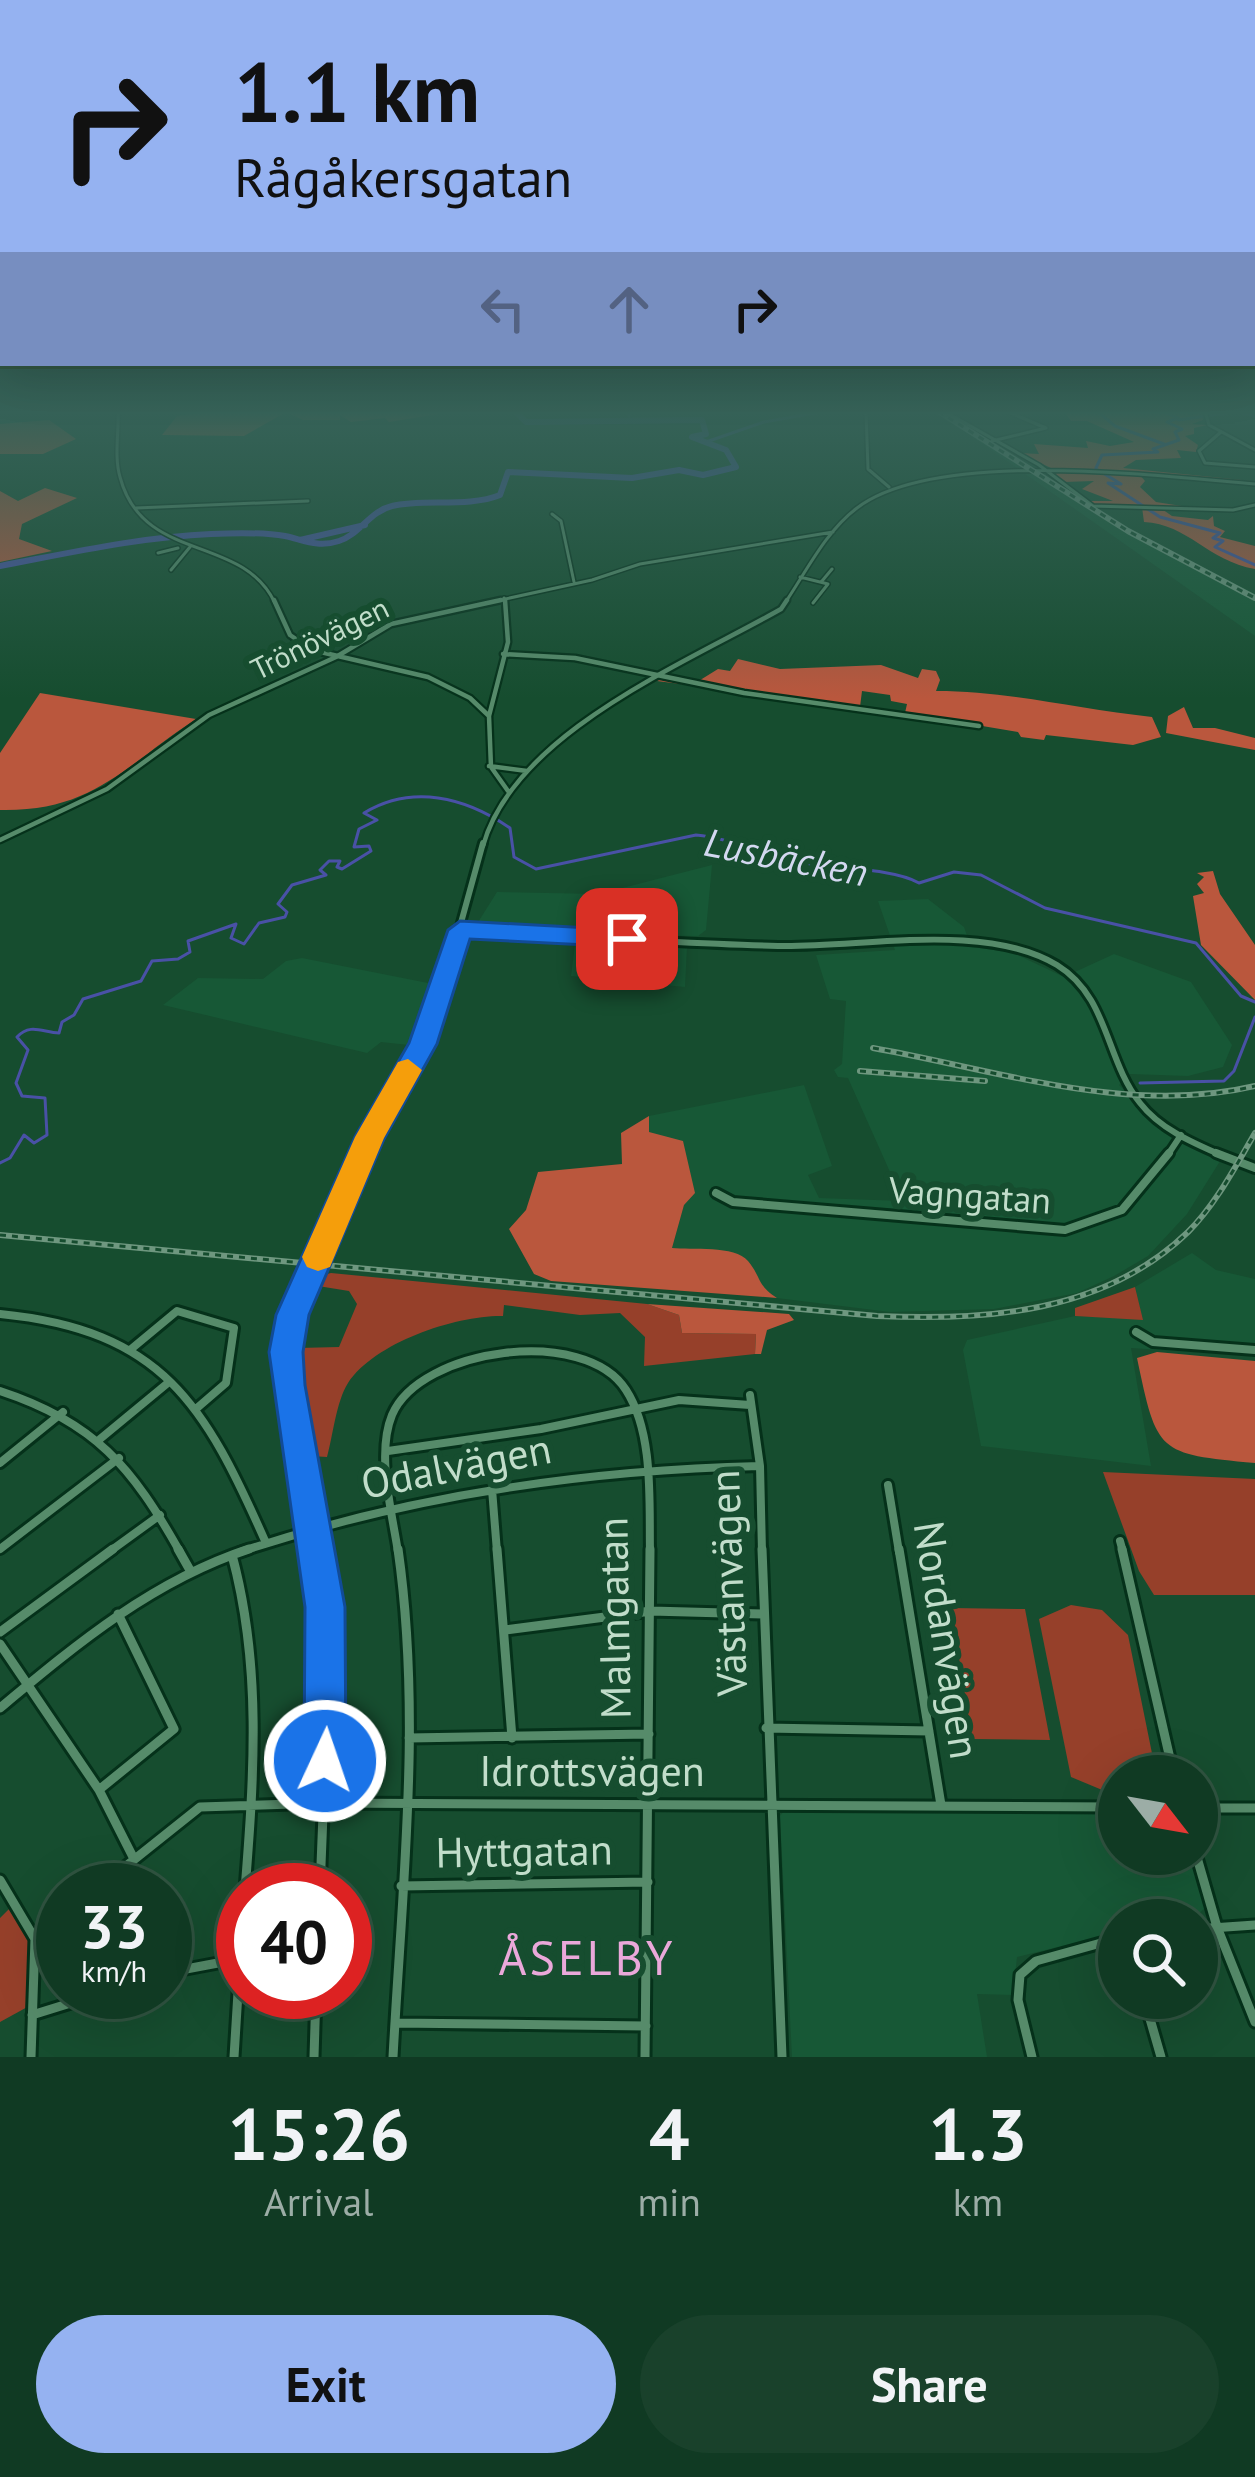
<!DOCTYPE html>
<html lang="en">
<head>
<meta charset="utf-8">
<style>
  :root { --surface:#103a23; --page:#19412b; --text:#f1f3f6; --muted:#9cada6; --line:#305441; --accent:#95b2f1 }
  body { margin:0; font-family:"PT Sans",sans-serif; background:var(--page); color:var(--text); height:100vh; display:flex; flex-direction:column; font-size:45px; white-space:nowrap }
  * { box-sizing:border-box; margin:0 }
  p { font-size:39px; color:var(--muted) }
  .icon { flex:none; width:66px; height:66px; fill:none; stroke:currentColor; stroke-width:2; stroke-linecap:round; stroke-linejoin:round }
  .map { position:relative; height:2057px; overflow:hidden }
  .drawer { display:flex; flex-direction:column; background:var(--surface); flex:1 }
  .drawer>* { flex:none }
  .guide { position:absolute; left:0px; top:0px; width:1257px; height:366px; box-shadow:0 12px 48px #0002,0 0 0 3px var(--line); background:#95b2f1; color:#111; overflow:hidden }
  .needle { width:78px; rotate:121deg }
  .tools { position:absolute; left:1098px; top:1755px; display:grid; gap:24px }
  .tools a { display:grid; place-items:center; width:120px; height:120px; border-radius:50%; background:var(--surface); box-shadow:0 12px 48px #0002,0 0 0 3px var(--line); font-size:60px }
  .speed { position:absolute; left:36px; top:1863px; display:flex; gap:24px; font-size:60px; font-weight:700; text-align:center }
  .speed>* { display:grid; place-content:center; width:156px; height:156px; border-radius:50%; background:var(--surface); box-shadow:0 12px 48px #0002,0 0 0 3px var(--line); line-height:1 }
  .speed small { font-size:30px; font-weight:400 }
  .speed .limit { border:18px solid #d22; background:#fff; color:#111 }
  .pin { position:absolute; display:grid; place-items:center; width:102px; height:102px; color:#fff; margin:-51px; border-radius:24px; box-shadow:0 6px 18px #0006 }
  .me { position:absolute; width:132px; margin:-66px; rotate:3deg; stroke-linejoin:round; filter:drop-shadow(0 0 9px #0008) }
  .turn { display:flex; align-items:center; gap:42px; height:252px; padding:0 36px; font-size:54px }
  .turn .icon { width:156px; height:156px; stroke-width:2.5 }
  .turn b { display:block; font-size:84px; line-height:102px }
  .lanes { display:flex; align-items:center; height:114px; padding:0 36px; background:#0003; justify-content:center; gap:60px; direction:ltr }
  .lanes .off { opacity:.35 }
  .eta { display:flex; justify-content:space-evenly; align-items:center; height:204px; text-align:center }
  .eta b { font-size:72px; font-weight:800; line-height:84px }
  .cta { display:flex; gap:24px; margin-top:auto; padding:24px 36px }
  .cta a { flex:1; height:138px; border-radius:72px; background:var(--accent); color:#111; font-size:48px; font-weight:800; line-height:138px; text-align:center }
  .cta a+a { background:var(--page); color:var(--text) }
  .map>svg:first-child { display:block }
  .built { fill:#175836 }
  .green { fill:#96402a }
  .forest { fill:#ba573d }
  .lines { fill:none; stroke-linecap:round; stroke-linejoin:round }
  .stream { stroke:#4951a6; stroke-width:3 }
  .river { stroke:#4951a6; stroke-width:6 }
  .minor-far4-casing { stroke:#05311a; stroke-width:6 }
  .minor-far3-casing { stroke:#05311a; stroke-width:9 }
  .minor-far2-casing { stroke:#05311a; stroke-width:12 }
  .minor-far1-casing { stroke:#05311a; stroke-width:14 }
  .minor-casing { stroke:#05311a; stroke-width:15 }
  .minor-far4 { stroke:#568b6a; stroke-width:3 }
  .minor-far3 { stroke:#568b6a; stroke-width:4.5 }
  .minor-far2 { stroke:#568b6a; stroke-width:6 }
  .minor-far1 { stroke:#568b6a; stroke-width:8 }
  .minor { stroke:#568b6a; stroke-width:9 }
  .rail-casing { stroke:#6e977f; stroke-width:6 }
  .rail { stroke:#164d2f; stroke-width:3; stroke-dasharray:6; stroke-linecap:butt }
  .route { fill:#1a73e8; stroke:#114b97; stroke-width:3 }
  .slow { fill:#f59e0b }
  .labels { text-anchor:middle; stroke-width:12; stroke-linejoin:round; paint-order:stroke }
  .far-street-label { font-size:30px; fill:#c1ddca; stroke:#164d2f }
  .street-label { font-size:36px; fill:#c1ddca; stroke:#164d2f }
  .water-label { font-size:39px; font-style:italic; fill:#d3d8f0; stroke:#164d2f }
  .near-street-label { font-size:42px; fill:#c1ddca; stroke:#164d2f }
  .near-neighbourhood-label { font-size:48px; letter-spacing:3px; fill:#eaa8da; stroke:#164d2f }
</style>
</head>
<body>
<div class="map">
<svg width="1255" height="2057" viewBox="0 0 1255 2057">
  <rect width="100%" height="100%" fill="#164d2f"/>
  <path class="built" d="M 936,411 L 1130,530 L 1255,594 L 1255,636 Z
    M 712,865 L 706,930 L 698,936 L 600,935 L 475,927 L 497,892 L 599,894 Z
    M 928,899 L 964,927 L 971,947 L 1011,952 L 1064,977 L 1114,954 L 1191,982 L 1232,1045 L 1223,1067 L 1188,1076 L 1130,1074 L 1119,1085 L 1155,1122 L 1222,1158 L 1187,1214 L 1148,1256 L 1114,1276 L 1077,1293 L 994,1309 L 890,1312 L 777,1298 L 759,1286 L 750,1263 L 672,1248 L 684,1205 L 649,1132 L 649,1116 L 804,1085 L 832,1166 L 808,1175 L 819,1198 L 903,1201 L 848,1078 L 838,1077 L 834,1070 L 842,1064 L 846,1001 L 830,999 L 816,955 L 895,950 L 878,901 Z
    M 575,945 L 687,947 L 685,987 L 571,976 Z
    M 302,958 L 438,985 L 418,1046 L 381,1042 L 367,1053 L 163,1005 L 198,978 L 263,979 L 286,961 Z
    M 1192,1253 L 1216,1270 L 1255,1279 L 1255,1356 L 1131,1348 L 1151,1466 L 981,1446 L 963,1350 L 967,1340 L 1075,1316 L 1142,1319 L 1135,1287 Z
    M 784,1811 L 1119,1811 L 1119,1854 L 1138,1854 L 1143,1869 L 1191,1862 L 1206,1907 L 1196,1916 L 1175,1920 L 1119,1920 L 1119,1932 L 1017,1957 L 1013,1995 L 977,1994 L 987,2057 L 792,2057 L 780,1816 Z"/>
  <path class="green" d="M 331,1273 L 647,1304 L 679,1315 L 682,1333 L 756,1334 L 755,1354 L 644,1366 L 645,1337 L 620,1313 L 580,1315 L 504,1305 L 503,1316 C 457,1315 375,1342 348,1383 C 336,1402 333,1436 327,1457 L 311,1456 L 298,1348 L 339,1347 L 357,1304 L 349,1291 L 318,1286 L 323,1275 Z
    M 1135,1287 L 1143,1320 L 1075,1316 L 1075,1308 Z
    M 1103,1472 L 1255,1479 L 1255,1595 L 1154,1595 L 1139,1571 Z
    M 1071,1605 L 1102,1610 L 1128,1635 L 1156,1773 L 1119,1776 L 1119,1797 L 1071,1777 L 1039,1619 Z
    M 951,1608 L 1025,1609 L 1050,1740 L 972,1739 Z
    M 9,1909 L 33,1943 L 31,2005 L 0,2022 L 0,1918 Z"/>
  <path class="forest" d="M 215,411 L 437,411 L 438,414 L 389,422 L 385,418 L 351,422 L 340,415 L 340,420 L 303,420 L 286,412 L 244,436 L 162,435 L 177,416 Z
    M 1073,411 L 1186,411 L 1190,416 L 1202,411 L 1203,420 L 1192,424 L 1207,425 L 1194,428 L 1194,434 L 1185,436 L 1198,445 L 1196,452 L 1177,450 L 1181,458 L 1136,460 L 1123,468 L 1252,481 L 1051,468 L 1019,453 L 1039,454 L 1034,444 L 1088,448 L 1086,441 L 1110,446 L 1134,442 L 1087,421 L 1071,421 L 1066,414 Z
    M 49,420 L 76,439 L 43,454 L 0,454 L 0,424 Z
    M 1069,471 L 1139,474 L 1145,481 L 1140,487 L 1156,502 L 1188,507 L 1098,506 L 1090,501 L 1113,501 L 1082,489 L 1094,481 L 1063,482 L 1053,474 Z
    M 45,488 L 77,498 L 22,524 L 19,539 L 52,551 L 0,562 L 0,491 L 18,501 Z
    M 1142,507 L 1159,507 L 1172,516 L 1208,520 L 1213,516 L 1214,526 L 1225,531 L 1220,537 L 1255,546 L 1255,569 C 1208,561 1188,524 1144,522 Z
    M 738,659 L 780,669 L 881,665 L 918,678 L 922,669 L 936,671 L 940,680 L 936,691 C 1009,691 1075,709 1152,717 L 1161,737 L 1133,745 L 1046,735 L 1044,740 L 1021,737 L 1018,732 L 905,713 L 907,704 L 891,701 L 890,695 L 862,691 L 860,707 L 657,681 L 667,676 L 697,682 L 718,669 L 730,671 Z
    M 40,693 L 196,719 C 124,766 93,812 0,810 L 0,753 Z
    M 1184,707 L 1193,728 L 1215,728 L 1255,738 L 1255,750 L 1166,733 L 1168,716 Z
    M 1213,871 L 1220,894 L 1255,945 L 1255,1000 L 1201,945 L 1193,896 L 1204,893 L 1197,884 L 1204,877 L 1197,873 Z
    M 649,1116 L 649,1132 L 683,1141 L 695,1193 L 684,1205 L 672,1248 C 691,1250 735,1245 748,1261 C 762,1278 756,1284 777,1298 L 551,1281 L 534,1274 L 509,1229 L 526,1210 L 538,1172 L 622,1164 L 621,1133 Z
    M 647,1304 L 789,1314 L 794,1320 L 767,1330 L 761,1354 L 755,1354 L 756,1334 L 682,1333 L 679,1315 Z
    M 1157,1352 L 1255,1361 L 1255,1463 C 1157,1454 1157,1453 1137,1358 Z"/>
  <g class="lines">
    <path class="stream" d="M 629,411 L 629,416
      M 1097,411 L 1115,426 L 1164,444
      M 1239,412 L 1255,416
      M 1178,420 L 1240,411
      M 706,442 L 764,422 L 826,411
      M 1096,468 L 1102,455 L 1158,452 L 1153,449 L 1179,440 L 1175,432 L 1182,429 L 1167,422 L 1178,418 L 1162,411
      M 1098,470 L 1121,484 L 1108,483 L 1160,517 L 1220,533 L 1213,538 L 1223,541 L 1215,547 L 1255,565
      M 1140,1083 L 1224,1081 L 1234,1071 L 1255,1017
      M 0,1163 L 10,1158 L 24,1135 L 34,1143 L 47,1135 L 45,1098 L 22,1096 L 16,1083 L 28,1050 L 17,1037 C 30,1023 42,1032 59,1033 L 62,1022 L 74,1015 L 83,999 L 141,981 L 152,961 L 178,959 L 190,952 L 188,941 L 236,924 L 231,938 L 244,944 L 259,923 L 285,917 L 287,912 L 278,904 L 292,885 L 326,875 L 320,870 L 329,861 L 340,861 L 337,867 L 342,869 L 371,851 L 369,846 L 354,847 L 359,829 L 377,820 L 364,813 C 412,784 465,797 510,828 L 514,857 L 536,869 L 696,835 C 732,838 762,856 798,862 C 828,868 894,868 919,883 L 954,872 L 981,875 L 1045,908 L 1196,943 L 1241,996 L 1255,1002"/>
    <path class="river" d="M 300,540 L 365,525
      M 0,566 C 69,553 140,537 211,534 C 233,533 262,532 285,536 C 304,540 318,548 339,541 C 359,535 370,511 392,506 C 422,498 468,508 500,495 L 508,472 L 632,478 L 679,470 L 703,475 L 736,467 L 726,450 L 692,437 L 706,434 L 702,420 L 526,422 L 515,411"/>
    <defs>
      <path id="minor-far4" d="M 118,411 C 119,432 114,457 120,477 C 143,564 242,533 275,603
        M 866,411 L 868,469 L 889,487
        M 944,411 L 1039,465 L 1093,506 L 1233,510 L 1255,505
        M 1205,411 L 1209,425 L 1255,450
        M 1221,432 L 1199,451 L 1205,463 L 1255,467
        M 992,441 L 1046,428 L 1006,411
        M 136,508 L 308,501
        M 552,514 L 561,521 L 574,582
        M 158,553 L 178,548
        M 171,570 L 190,547
        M 800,577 L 828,584 L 813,603
        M 822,581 L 832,569
        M 504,598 L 505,603
        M 487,603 L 592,580 L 640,564 L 833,532
        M 785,603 C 806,572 826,531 857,508 C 936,448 1158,476 1255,484"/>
      <path id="minor-far3" d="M 274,600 L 290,635 L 312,650 L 428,677 L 470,698 L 489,716 L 491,767 L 508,791
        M 503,654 L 575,658 L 744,693 L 979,726
        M 489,716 L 508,642 L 505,600
        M 489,766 L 527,771
        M 0,840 L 107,789 L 209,715 L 336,657 L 391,624 L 501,600
        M 483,846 C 514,733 686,663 781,609 L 787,600"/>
      <path id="minor-far2" d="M 460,930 C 566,936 672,943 778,946 C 862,948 983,921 1057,965 C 1109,997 1105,1059 1140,1103 C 1160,1129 1193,1143 1223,1156
        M 362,1156 L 423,1044 L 438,1006 L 483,843
        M 1167,1156 L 1181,1135"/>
      <path id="minor-far1" d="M 1216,1153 L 1255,1168
        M 716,1193 L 733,1202 L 1065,1230 L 1122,1210 L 1169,1153
        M 0,1314 C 163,1330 205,1405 266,1543
        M 1136,1332 L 1153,1342 L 1255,1350
        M 130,1350 L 177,1311 L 234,1328 L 226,1383 L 197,1408
        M 0,1391 C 95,1422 132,1467 180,1552
        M 750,1395 L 760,1466 L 762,1552
        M 100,1439 L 169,1382
        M 388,1451 L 541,1429 L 679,1400 L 750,1405
        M 0,1463 L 63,1412
        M 888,1485 L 899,1552
        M 492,1489 L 497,1552
        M 1120,1541 L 1123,1552
        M 0,1549 L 119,1458
        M 109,1552 L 160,1515
        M 240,1552 C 408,1496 583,1470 760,1466
        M 316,1552 L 287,1385 L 288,1332 L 363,1153
        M 398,1552 C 392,1512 376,1454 392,1415 C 420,1348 585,1325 626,1390 C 654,1433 649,1502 650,1552"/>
      <path id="minor" d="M 178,1549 L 191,1572
        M 315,1549 L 329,1663 L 320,1890
        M 497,1549 L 512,1738
        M 762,1549 L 782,2057
        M 899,1549 L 941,1805
        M 1122,1549 L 1174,1776
        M 232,1555 C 262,1666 254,1776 245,1890
        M 505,1630 L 651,1611 L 762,1614
        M 0,1632 L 113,1549
        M 0,1644 L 99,1790 L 134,1859
        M 0,1708 C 77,1644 152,1581 249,1549
        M 766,1728 L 929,1731
        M 409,1738 L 649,1734
        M 100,1789 L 174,1729 L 118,1614
        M 1197,1808 L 1255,1808
        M 1196,1854 L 1217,1927 L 1255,2022
        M 0,1880 L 35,1939 L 31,2057
        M 401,1886 L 648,1882
        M 96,1890 L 200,1807 L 323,1803 L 1119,1807
        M 1197,1929 L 1255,1925
        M 35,1939 L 63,1916
        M 165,1973 L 239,1959
        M 1144,1998 L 1161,2057
        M 32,2015 L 106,1992
        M 395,2023 L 646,2026
        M 234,2057 L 243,1912
        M 314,2057 L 316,1992
        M 393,2057 C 402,1888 422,1717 398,1549
        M 645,2057 L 650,1549
        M 1032,2057 L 1018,2000 L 1020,1975 L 1036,1961 L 1119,1938"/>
    </defs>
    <use href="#minor-far4" class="minor-far4-casing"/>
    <use href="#minor-far3" class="minor-far3-casing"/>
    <use href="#minor-far2" class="minor-far2-casing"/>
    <use href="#minor-far1" class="minor-far1-casing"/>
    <use href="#minor" class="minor-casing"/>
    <use href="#minor-far4" class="minor-far4"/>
    <use href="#minor-far3" class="minor-far3"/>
    <use href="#minor-far2" class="minor-far2"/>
    <use href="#minor-far1" class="minor-far1"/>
    <use href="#minor" class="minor"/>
    <defs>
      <path id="rail" d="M 938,411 L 1128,531 L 1255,598
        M 873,1048 C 997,1070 1129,1116 1255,1086
        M 860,1071 L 985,1081
        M 0,1235 L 877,1316 C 987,1321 1104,1313 1188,1232 C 1216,1204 1235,1167 1255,1133"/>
    </defs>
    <use href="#rail" class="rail-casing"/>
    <use href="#rail" class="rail"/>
  </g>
  <linearGradient id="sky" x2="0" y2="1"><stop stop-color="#0c2a1a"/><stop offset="0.59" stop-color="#366258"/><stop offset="1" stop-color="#366258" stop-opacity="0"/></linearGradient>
  <rect width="1255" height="699" fill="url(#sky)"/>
  <path class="route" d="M 460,921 L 627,930 L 640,939 L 627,947 L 470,939 L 437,1044 L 384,1139 L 309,1315 L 303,1352 L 305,1385 L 345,1607 L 346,1761 L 340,1776 L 325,1783 L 310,1776 L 304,1761 L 305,1607 L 269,1352 L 276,1315 L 355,1137 L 409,1043 L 448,930 Z"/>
  <path class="slow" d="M 408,1059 L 422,1070 L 384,1138 L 330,1267 L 318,1271 L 307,1267 L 302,1257 L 355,1137 L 398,1062 Z"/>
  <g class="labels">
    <g class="far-street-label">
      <text transform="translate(320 639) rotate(-26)" y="10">Trönövägen</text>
    </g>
    <g class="street-label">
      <text transform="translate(970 1195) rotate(4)" y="13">Vagngatan</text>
    </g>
    <g class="water-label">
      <text transform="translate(786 857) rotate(11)" y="14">Lusbäcken</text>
    </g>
    <g class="near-street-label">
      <text transform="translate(456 1466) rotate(-11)" y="15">Odalvägen</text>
      <text transform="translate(728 1583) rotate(-92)" y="15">Västanvägen</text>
      <text transform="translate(614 1618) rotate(-91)" y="15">Malmgatan</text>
      <text transform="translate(947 1640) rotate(81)" y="15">Nordanvägen</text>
      <text x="592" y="1786">Idrottsvägen</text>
      <text transform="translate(524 1851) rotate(-1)" y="15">Hyttgatan</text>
    </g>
    <g class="near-neighbourhood-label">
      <text x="587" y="1975">ÅSELBY</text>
    </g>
  </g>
</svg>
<div class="tools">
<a><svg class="needle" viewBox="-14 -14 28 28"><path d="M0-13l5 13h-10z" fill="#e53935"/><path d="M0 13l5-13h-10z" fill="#9cada6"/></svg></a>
<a><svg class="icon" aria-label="search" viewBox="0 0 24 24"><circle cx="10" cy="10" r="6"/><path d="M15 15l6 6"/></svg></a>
</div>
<div class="speed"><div>33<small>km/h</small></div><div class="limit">40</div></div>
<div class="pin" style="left:627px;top:939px;background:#d93025"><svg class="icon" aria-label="arrive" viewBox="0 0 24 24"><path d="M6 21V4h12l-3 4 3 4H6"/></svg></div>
<svg class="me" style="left:325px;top:1761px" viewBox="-20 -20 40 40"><circle r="17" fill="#1a73e8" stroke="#fff" stroke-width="3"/><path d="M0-11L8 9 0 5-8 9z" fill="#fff"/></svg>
<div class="guide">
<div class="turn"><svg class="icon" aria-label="right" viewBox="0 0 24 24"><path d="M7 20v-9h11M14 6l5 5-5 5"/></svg><div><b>1.1 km</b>Rågåkersgatan</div></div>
<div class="lanes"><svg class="icon off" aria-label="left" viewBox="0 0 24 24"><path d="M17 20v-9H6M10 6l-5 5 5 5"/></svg><svg class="icon off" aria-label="ahead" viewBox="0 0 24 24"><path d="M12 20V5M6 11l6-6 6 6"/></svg><svg class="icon" aria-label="right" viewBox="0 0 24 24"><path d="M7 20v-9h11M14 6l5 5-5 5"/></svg></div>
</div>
</div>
<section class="drawer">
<div class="eta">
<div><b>15:26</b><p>Arrival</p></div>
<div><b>4</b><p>min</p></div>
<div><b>1.3</b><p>km</p></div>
</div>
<div class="cta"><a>Exit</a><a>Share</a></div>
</section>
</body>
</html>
